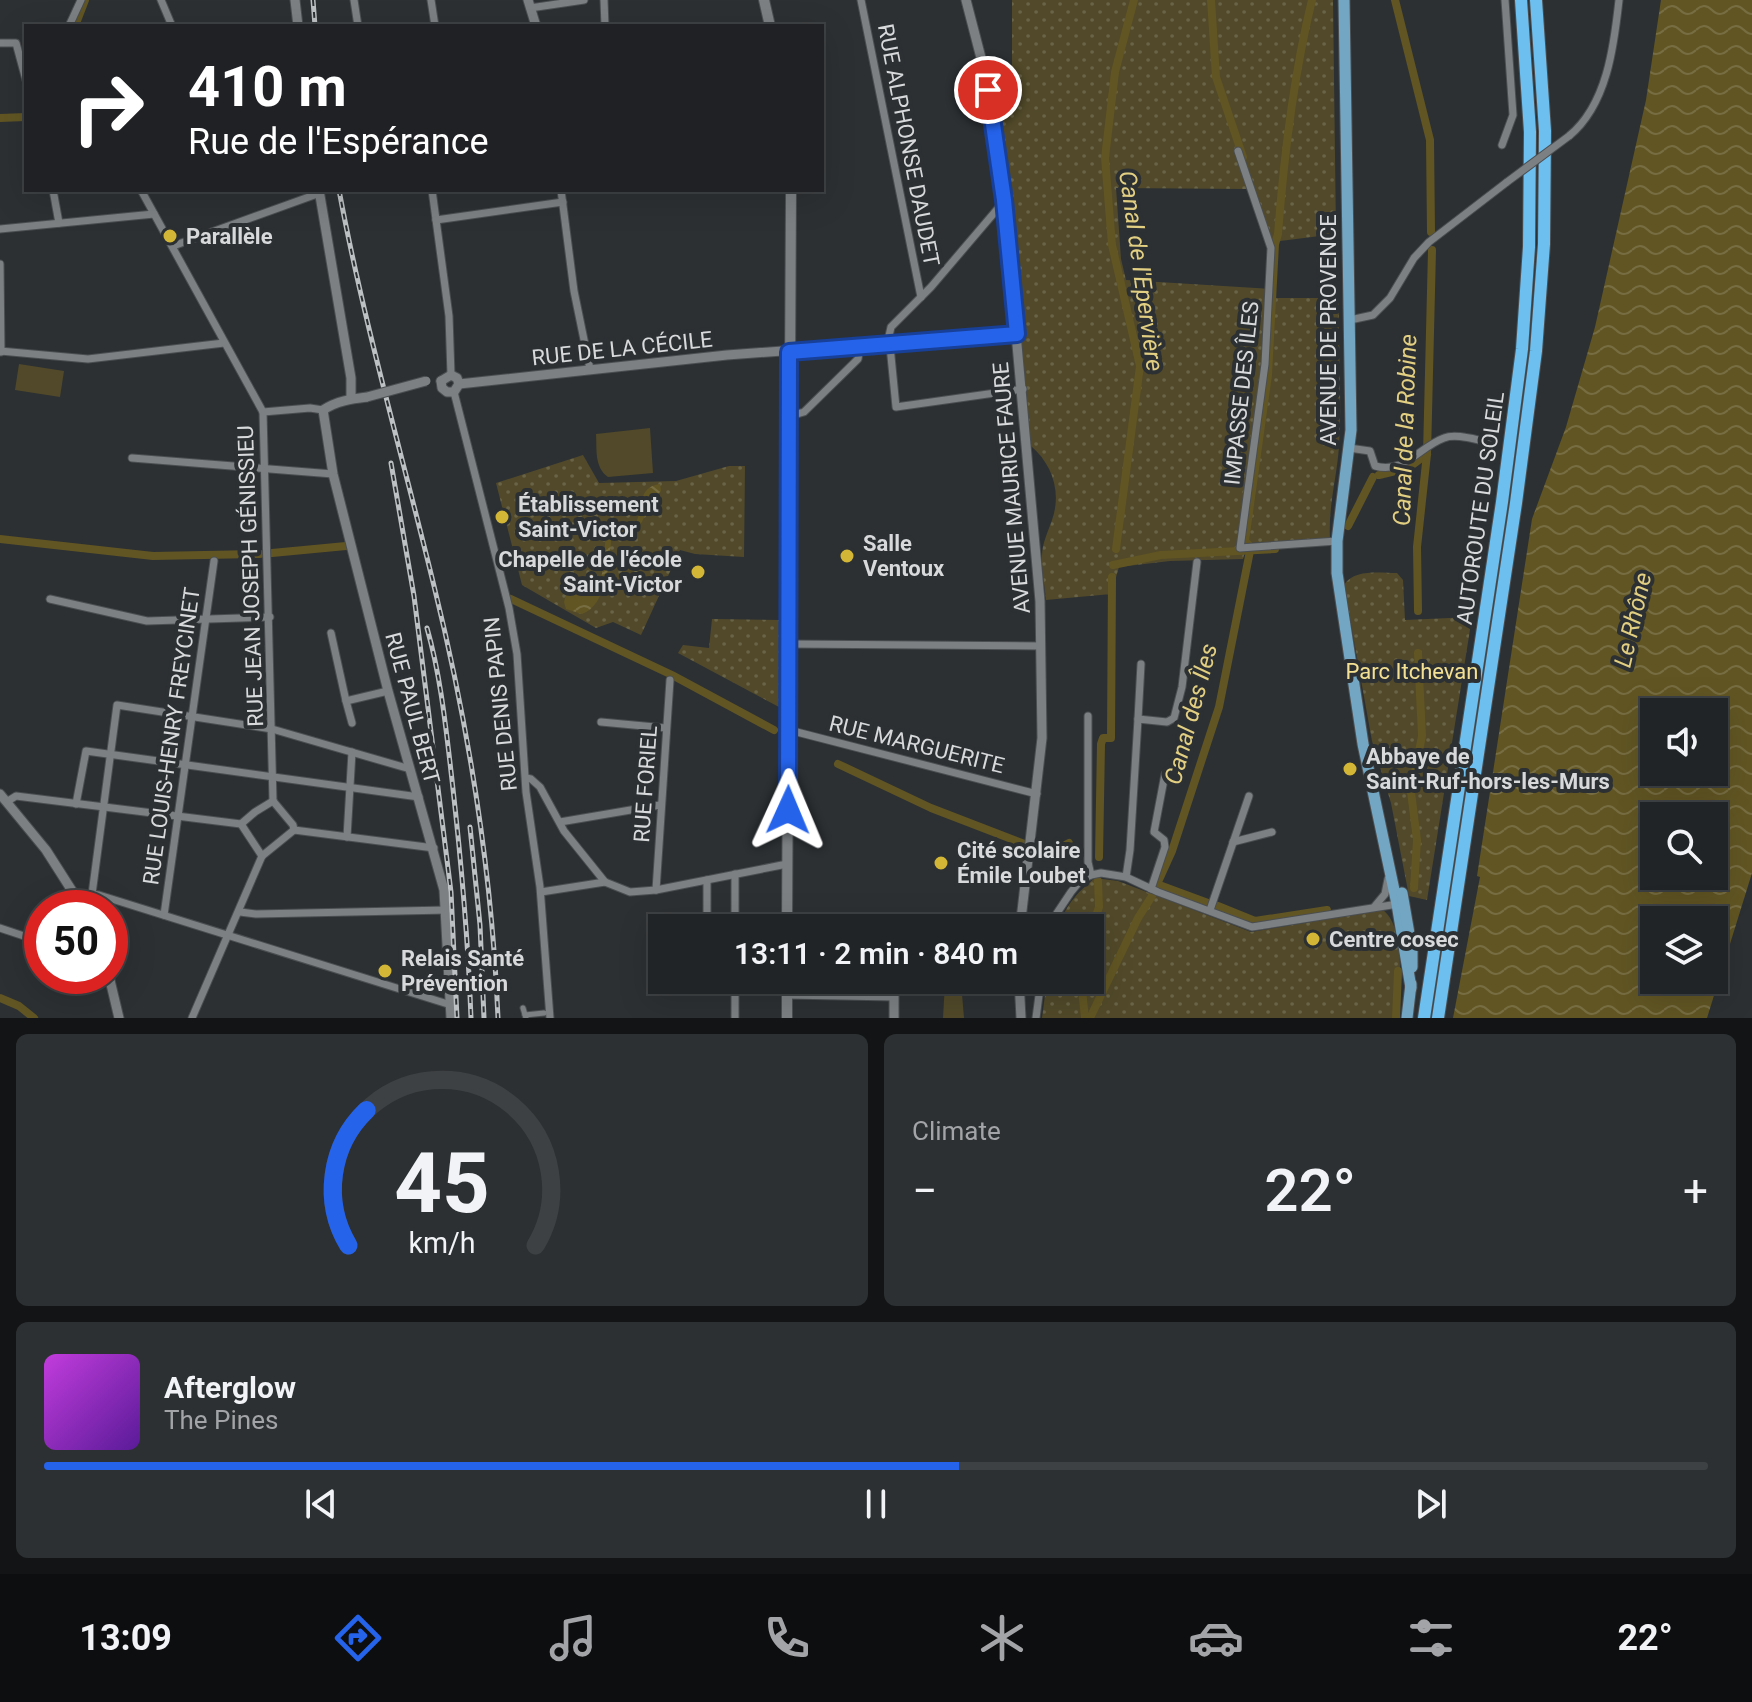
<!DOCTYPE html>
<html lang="en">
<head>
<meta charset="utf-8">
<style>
  body { margin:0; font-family:Roboto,sans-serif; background:#2d3032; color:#f1f3f6; height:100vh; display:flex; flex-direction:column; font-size:30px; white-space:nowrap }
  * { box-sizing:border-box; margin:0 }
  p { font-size:26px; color:#a2a4a7 }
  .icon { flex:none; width:44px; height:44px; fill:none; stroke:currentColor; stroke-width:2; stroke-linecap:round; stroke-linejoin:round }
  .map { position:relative; height:1018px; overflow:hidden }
  .panel { display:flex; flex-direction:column; gap:16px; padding:16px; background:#121415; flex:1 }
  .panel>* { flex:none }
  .guide { position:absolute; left:24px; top:24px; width:800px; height:168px; border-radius:0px; box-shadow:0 8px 32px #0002,0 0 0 2px #3e4143; background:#202124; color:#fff; overflow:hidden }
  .controls { position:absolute; left:1640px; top:698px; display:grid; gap:16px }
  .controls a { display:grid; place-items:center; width:88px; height:88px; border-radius:0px; background:#212426; box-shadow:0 8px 32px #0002,0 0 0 2px #3e4143; font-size:40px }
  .speed { position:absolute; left:24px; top:890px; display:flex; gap:16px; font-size:40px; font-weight:700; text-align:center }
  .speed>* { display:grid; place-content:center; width:104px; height:104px; border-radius:50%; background:#212426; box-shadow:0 8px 32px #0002,0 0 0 2px #3e4143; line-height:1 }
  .speed .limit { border:12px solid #d22; background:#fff; color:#111 }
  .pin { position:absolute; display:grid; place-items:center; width:68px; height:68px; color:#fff; margin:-34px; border:4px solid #fff; border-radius:50%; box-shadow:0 2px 8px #0007 }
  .me { position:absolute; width:88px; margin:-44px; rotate:1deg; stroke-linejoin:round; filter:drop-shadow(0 0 6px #0008) }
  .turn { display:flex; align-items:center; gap:28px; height:168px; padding:0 32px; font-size:36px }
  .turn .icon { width:104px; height:104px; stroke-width:2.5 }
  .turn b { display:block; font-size:56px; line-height:68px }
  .big { font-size:60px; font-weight:600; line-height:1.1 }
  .panel .card { flex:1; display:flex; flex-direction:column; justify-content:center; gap:12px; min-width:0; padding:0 28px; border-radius:12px; background:#2d3032 }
  .panel .dial { align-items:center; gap:0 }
  .dial svg { height:208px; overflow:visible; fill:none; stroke:#3e4143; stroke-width:7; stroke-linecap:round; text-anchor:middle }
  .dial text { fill:#f1f3f6; stroke:none }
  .song { display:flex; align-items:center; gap:24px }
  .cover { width:96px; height:96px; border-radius:12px; background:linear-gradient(135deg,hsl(290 70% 55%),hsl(270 70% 35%)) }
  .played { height:8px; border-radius:4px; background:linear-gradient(90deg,#2563eb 55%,#3e4143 55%) }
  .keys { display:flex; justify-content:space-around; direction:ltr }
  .heat { display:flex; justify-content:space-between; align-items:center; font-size:44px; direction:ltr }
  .panel .tiles { flex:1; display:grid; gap:16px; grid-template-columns:1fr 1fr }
  .card:last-child { grid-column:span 2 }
  .trip { position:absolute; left:648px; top:914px; width:456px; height:80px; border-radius:0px; background:#212426; box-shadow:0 8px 32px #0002,0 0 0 2px #3e4143; font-weight:600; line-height:80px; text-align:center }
  .dock { display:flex; height:128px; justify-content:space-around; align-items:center; background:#0d0e0f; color:#a2a4a7 }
  .dock .icon { width:56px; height:56px }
  .dock .current { color:#2563eb }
  .dock b { font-size:36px; color:#f1f3f6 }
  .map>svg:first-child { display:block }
  .grass { fill:#514929 }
  .park { fill:url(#park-dots) }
  .water { fill:url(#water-waves); fill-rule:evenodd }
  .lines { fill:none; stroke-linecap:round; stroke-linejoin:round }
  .canal { stroke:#615523; stroke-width:8 }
  .pedestrian-casing { stroke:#4b4e51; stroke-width:7 }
  .minor-casing { stroke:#4b4e51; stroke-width:9 }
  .tertiary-casing { stroke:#4b4e51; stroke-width:11 }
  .secondary-casing { stroke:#4b4e51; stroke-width:12 }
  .primary-casing { stroke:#4b4e51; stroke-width:13 }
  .motorway-casing { stroke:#4b4e51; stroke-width:14 }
  .pedestrian { stroke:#7c8083; stroke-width:5 }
  .minor { stroke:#7c8083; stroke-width:7 }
  .tertiary { stroke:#7c8083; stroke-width:9 }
  .secondary { stroke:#7c8083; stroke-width:10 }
  .primary { stroke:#72a6c3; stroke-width:11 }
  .motorway { stroke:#6cbfee; stroke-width:12 }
  .rail-casing { stroke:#bec1c3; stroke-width:5 }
  .rail { stroke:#2c3033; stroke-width:2; stroke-dasharray:6; stroke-linecap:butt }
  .minor-bridge-casing { stroke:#4b4e51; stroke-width:9; stroke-linecap:butt }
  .tertiary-bridge-casing { stroke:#4b4e51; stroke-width:11; stroke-linecap:butt }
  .minor-bridge { stroke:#7c8083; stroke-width:7 }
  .tertiary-bridge { stroke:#7c8083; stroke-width:9 }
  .route-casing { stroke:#184099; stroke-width:20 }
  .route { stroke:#2563eb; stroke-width:14 }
  .poi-dot { fill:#d3b635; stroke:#2c3033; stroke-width:3 }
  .labels { text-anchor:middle; stroke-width:8; stroke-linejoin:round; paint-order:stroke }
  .street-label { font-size:22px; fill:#d7d9db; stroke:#2c3033 }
  .poi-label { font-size:22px; font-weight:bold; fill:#d7d9db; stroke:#2c3033; text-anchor:start }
  .park-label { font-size:22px; fill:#f4e193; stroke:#2c3033 }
  .water-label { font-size:24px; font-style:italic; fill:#e2cf82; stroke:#2c3033 }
</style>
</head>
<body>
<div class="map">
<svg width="1752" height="1018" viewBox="0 0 1752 1018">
  <defs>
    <pattern id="park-dots" width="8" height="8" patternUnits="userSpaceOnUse" patternTransform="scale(2)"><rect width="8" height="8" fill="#514929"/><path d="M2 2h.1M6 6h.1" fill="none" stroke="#696347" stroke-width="1.8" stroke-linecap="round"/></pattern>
    <pattern id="water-waves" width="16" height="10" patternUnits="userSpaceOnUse" patternTransform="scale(2)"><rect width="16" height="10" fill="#615523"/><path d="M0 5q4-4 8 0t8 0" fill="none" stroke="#776d42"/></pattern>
  </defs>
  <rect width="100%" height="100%" fill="#2c3033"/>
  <!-- grass -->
  <g class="grass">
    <path d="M19 364 64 371 60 397 15 390Z"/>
    <path d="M650 428 653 473 608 477C594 467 597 449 596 434Z"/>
    <path d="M945 982H961L964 1018H943Z"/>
  </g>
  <!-- park -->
  <g class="park">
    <path d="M1012 0H1333L1336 234 1272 242 1247 189 1116 188 1121 259 1126 280 1274 289V298H1339C1338 347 1342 397 1339 446 1337 477 1328 507 1330 539L1247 543 1243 559 1170 561 1119 567 1111 594 1046 600C1045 586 1041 570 1042 556 1042 543 1048 532 1052 520 1062 492 1052 464 1031 446L1008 193 994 97 996 95 994 77 1007 75 1012 66Z"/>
    <path d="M583 455 599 483 676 481 729 466H745L744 557 695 554 680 550 641 635 613 622 596 628 522 585 496 483Z"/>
    <path d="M1397 573 1403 580 1405 620 1472 617 1427 900 1409 896 1391 803 1372 741 1344 585C1354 569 1379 573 1397 573Z"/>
    <path d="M712 619 779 620V707L678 653 683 645 709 648Z"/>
    <path d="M1095 878 1118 881 1251 932 1383 910C1407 929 1399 990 1398 1018H1042L1047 980H1090V928H1059C1065 905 1077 893 1095 878Z"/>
  </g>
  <!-- water -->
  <g class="water">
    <path d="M1661 0H1752V873L1707 1018H1453L1480 877 1477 876 1532 519 1566 427 1595 327 1646 100ZM1654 712H1714V772H1654ZM1654 816H1714V876H1654ZM1654 920H1714V980H1654Z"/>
    <path d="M660 484 661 491C647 504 646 521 633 534H616L611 540C610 562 606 606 582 614L566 609 564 602 566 595 577 593 592 595C609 574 602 547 608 521L613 518 617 528 634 527C644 510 636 487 660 484Z"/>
  </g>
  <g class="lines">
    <!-- canal -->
    <g class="canal">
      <path d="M1211 0 1216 77 1243 157"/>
      <path d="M1395 0 1430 140 1431 232"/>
      <path d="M75 26 85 0"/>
      <path d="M0 118 26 117"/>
      <path d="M1379 475 1408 468 1427 454"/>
      <path d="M1348 526 1373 477"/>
      <path d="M0 539 153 556 260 554"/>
      <path d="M1250 546 1245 541 1268 375 1275 244 1278 234C1284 155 1293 77 1312 0"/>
      <path d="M1116 549 1140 366 1112 245 1105 158 1115 72 1134 0"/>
      <path d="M272 553 346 546"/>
      <path d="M1113 565 1161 555 1275 549"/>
      <path d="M511 599 672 675 774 730"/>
      <path d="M1418 611 1417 547 1427 454 1432 250"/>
      <path d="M838 764 931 808 1027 845"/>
      <path d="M1034 848 1048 854 1069 843"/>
      <path d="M1099 857 1101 744 1103 738H1111L1112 577"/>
      <path d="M1157 884 1172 851 1219 707 1250 551"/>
      <path d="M1162 886 1208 903"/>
      <path d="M1414 888 1417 840 1411 792 1422 736 1418 653"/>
      <path d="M1218 906 1255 921 1327 910"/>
      <path d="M1090 934 1099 907 1098 881"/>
      <path d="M1081 980 1085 1018"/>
      <path d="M0 998 19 1006 34 1018"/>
      <path d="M1090 1018 1138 918 1152 896"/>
      <path d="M1396 1018 1398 971"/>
    </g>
    <defs>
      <g id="pedestrian">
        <path d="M523 1008 526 1018"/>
        <path d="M525 1015 544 1013"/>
      </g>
      <g id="minor">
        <path d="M161 0 172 26"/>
        <path d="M354 0 358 26"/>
        <path d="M431 0 435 26"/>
        <path d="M604 0 605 26"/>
        <path d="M861 0 921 297"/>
        <path d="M530 8 584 0"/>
        <path d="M69 26 81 0"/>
        <path d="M0 43H16L26 80"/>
        <path d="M1569 136C1607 105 1614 46 1619 0"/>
        <path d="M1502 145 1513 115 1505 0"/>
        <path d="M1238 151 1271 248 1265 364 1240 548 1337 541"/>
        <path d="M53 190 59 223"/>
        <path d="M141 190 263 412 273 801"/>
        <path d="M432 190 449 316 451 375"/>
        <path d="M561 190 574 291 590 369"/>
        <path d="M1004 205 1000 206 931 287 891 327 889 336 896 407 1023 389"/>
        <path d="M436 220 563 202"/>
        <path d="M0 229 154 214"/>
        <path d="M173 246 320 193"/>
        <path d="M0 264 1 352"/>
        <path d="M1350 320 1373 315 1390 298 1414 258 1429 242 1507 182"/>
        <path d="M0 351 88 359 224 343"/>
        <path d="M454 392 509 608 517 654 526 792 540 887 550 1018"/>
        <path d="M263 412 310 408 323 410"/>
        <path d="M790 416 804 412 858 359 860 347"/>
        <path d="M1349 448 1370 451 1375 466C1405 474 1419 447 1444 438 1456 433 1476 440 1489 442"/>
        <path d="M132 458 333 474"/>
        <path d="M50 599 147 621 270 617"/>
        <path d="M331 633 346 701"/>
        <path d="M789 644 1041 646"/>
        <path d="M1088 716V862L1091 875"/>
        <path d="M1138 719 1141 664"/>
        <path d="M601 722 666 728"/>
        <path d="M352 723 346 701 388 691"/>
        <path d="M789 730 1037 794"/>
        <path d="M526 778 531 779 540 787 564 831 605 882 630 892 656 890 787 864"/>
        <path d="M8 801 16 796 241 824"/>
        <path d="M273 801 293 825 294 830"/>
        <path d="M76 804 86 751 419 797"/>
        <path d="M560 822 660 805"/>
        <path d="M241 824 255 812 273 801"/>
        <path d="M241 824 262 856"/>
        <path d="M294 830 434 848"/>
        <path d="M347 837 352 752"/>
        <path d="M1233 842 1272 832"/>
        <path d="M262 856 294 830"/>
        <path d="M1126 877 1130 850 1138 719 1167 722 1174 718 1182 687 1197 562"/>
        <path d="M1151 889 1165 847 1164 840 1154 832 1165 774"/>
        <path d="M656 890 670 680"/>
        <path d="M541 892 605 882"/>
        <path d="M92 894 117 705 272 729 410 769"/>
        <path d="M1375 906 1385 894 1388 879"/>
        <path d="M88 908 92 894 99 895 451 1005"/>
        <path d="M1210 910 1249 796"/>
        <path d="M240 912 256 914 447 910"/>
        <path d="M164 915 214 561"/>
        <path d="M0 928 42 942"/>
        <path d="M707 928V880"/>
        <path d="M735 928V874"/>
        <path d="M1054 928 1057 913 1071 892 1080 881 1091 875 1101 873 1126 877 1158 892 1252 927 1398 904"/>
        <path d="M735 980V1018"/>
        <path d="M787 995 894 997"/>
        <path d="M192 1018 262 856"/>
        <path d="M1036 1018 1041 980"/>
      </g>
      <g id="tertiary">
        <path d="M295 0 298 26"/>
        <path d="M528 0 536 26"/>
        <path d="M966 0 986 77 1004 200 1040 601 1042 738 1020 928"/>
        <path d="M319 190 351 378V397"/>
        <path d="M441 381 442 388 447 392H454L459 384"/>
        <path d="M441 381 451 375 457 378 459 384"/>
        <path d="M459 384 727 355 1017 334"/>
        <path d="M367 397C351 399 337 401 323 410L333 474 388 691 444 890 451 1018"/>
        <path d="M0 794 46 850 83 908"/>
        <path d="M787 919 894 928"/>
        <path d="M109 976 119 1018"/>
        <path d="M1019 980 1021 1018"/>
        <path d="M894 1018V980"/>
      </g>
      <g id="secondary">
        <path d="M764 0 770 26"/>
        <path d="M787 928 791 190"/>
        <path d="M787 1018V980"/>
      </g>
      <g id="primary">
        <path d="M1344 0 1351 430 1337 541V573L1363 744 1397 904 1411 988"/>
        <path d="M1402 893 1412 951V967"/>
        <path d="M1407 1018 1411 984"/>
      </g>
      <g id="motorway">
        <path d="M1424 1018 1502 502 1522 349 1529 247 1530 132 1521 0"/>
        <path d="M1438 1018 1516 503 1536 351 1544 244 1545 131 1536 0"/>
      </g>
    </defs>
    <!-- pedestrian casing -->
    <use href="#pedestrian" class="pedestrian-casing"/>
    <!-- minor casing -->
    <use href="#minor" class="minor-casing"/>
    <!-- tertiary casing -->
    <use href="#tertiary" class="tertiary-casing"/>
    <!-- secondary casing -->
    <use href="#secondary" class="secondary-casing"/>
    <!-- primary casing -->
    <use href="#primary" class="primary-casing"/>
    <!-- motorway casing -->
    <use href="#motorway" class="motorway-casing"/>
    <!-- pedestrian -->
    <use href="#pedestrian" class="pedestrian"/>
    <!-- minor -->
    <use href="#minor" class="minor"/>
    <!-- tertiary -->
    <use href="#tertiary" class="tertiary"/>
    <!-- secondary -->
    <use href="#secondary" class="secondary"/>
    <!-- primary -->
    <use href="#primary" class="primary"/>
    <!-- motorway -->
    <use href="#motorway" class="motorway"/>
    <defs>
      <g id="rail">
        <path d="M313 0 315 26"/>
        <path d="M339 190C364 324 402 454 434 586 469 728 492 872 498 1018"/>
        <path d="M391 463 414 596 451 892 457 1018"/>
        <path d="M427 628C441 677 446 729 452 780 461 859 468 938 471 1018"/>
        <path d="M470 827 480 925 484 1018"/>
      </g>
    </defs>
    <!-- rail casing -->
    <use href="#rail" class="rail-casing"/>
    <!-- rail -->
    <use href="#rail" class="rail"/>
    <defs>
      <path id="minor-bridge" d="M1507 182 1569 136"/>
      <path id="tertiary-bridge" d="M367 397 426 381"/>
    </defs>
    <!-- minor-bridge casing -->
    <use href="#minor-bridge" class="minor-bridge-casing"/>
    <!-- tertiary-bridge casing -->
    <use href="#tertiary-bridge" class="tertiary-bridge-casing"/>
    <!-- minor-bridge -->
    <use href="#minor-bridge" class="minor-bridge"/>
    <!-- tertiary-bridge -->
    <use href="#tertiary-bridge" class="tertiary-bridge"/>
  </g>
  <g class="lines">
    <defs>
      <path id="route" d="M788 810 789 352 1017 334 1004 200 988 90"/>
    </defs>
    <!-- route casing -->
    <use href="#route" class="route-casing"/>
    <!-- route -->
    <use href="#route" class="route"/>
  </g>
  <!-- markers -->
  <g class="poi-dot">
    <circle cx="170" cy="236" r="8"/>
    <circle cx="502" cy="517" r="8"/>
    <circle cx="847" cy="556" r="8"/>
    <circle cx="698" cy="572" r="8"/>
    <circle cx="1350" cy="769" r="8"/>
    <circle cx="941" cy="863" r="8"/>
    <circle cx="1313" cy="939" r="8"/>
    <circle cx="385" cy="971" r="8"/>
  </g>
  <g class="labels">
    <!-- street labels -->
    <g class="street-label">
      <text transform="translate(909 145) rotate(79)" y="8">RUE ALPHONSE DAUDET</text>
      <text transform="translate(1328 330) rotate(-90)" y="8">AVENUE DE PROVENCE</text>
      <text transform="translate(622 348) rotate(-6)" y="8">RUE DE LA CÉCILE</text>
      <text transform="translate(1241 393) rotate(-84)" y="8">IMPASSE DES ÎLES</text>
      <text transform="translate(1011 488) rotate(-95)" y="8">AVENUE MAURICE FAURE</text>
      <text transform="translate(1480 508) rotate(-82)" y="8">AUTOROUTE DU SOLEIL</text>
      <text transform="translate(250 576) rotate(-92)" y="8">RUE JEAN JOSEPH GÉNISSIEU</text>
      <text transform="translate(500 704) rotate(-96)" y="8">RUE DENIS PAPIN</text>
      <text transform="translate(413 708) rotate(75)" y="8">RUE PAUL BERT</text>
      <text transform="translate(171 736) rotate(-82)" y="8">RUE LOUIS-HENRY FREYCINET</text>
      <text transform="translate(917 744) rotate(14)" y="8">RUE MARGUERITE</text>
      <text transform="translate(645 784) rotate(-86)" y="8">RUE FORIEL</text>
    </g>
    <!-- poi labels -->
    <g class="poi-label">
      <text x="186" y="244">Parallèle</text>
      <text x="518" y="512">Établissement<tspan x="518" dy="25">Saint-Victor</tspan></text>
      <text x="863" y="551">Salle<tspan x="863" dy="25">Ventoux</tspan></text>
      <text x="682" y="567" text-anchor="end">Chapelle de l'école<tspan x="682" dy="25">Saint-Victor</tspan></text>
      <text x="1366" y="764">Abbaye de<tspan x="1366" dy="25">Saint-Ruf-hors-les-Murs</tspan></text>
      <text x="957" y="858">Cité scolaire<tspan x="957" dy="25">Émile Loubet</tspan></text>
      <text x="1329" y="947">Centre cosec</text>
      <text x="401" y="966">Relais Santé<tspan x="401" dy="25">Prévention</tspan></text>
    </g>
    <!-- park labels -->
    <g class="park-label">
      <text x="1412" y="679">Parc Itchevan</text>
    </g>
    <!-- water labels -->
    <g class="water-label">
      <text transform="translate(1141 271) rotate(82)" y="8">Canal de l'Epervière</text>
      <text transform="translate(1405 430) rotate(-88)" y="8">Canal de la Robine</text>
      <text transform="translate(1633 620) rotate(-77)" y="8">Le Rhône</text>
      <text transform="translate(1191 714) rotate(-75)" y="8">Canal des Îles</text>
    </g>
  </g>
</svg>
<div class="controls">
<a><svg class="icon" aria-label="sound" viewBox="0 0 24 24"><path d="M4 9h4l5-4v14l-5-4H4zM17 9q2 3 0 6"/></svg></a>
<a><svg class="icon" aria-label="search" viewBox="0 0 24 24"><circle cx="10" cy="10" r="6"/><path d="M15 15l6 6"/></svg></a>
<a><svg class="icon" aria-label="layers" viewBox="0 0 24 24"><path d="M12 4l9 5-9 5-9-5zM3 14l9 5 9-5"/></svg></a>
</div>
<div class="speed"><div class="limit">50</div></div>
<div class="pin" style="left:988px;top:90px;background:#d93025"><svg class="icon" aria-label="arrive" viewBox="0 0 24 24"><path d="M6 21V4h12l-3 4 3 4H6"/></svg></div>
<svg class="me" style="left:788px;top:810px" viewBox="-20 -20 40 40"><path d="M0-17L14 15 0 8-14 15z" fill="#2563eb" stroke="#fff" stroke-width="4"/></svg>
<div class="trip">13:11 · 2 min · 840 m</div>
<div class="guide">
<div class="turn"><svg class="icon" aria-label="right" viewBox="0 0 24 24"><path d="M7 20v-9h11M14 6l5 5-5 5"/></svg><div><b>410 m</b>Rue de l'Espérance</div></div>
</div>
</div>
<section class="panel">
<div class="tiles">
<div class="card dial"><svg viewBox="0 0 100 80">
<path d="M14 69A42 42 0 1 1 86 69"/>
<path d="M14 69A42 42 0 0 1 21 17" stroke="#2563eb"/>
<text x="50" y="56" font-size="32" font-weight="700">45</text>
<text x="50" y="72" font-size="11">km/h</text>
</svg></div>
<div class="card"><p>Climate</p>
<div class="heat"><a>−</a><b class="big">22°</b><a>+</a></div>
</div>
<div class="card">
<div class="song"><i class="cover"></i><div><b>Afterglow</b><p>The Pines</p></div></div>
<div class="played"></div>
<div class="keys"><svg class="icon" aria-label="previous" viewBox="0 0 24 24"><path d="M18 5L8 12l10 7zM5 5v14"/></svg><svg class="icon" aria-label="pause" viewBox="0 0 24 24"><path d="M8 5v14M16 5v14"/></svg><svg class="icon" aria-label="next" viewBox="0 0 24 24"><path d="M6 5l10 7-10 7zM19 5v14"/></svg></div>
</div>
</div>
</section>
<nav class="dock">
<b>13:09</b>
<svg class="icon current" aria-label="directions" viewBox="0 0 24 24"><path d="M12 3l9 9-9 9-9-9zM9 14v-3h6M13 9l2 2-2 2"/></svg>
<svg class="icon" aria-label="music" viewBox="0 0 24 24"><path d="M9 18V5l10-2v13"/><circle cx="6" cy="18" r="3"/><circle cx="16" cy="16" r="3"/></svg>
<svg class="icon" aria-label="phone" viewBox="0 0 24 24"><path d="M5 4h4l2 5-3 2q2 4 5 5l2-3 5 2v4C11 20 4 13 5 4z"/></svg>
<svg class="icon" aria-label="climate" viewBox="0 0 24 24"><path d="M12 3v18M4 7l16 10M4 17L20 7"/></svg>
<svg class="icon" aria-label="car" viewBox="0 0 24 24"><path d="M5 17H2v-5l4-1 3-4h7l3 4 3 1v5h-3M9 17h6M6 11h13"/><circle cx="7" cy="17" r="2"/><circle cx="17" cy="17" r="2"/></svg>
<svg class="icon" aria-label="filters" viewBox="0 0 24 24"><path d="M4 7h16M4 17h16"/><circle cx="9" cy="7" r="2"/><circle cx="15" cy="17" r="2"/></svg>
<b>22°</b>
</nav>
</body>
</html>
